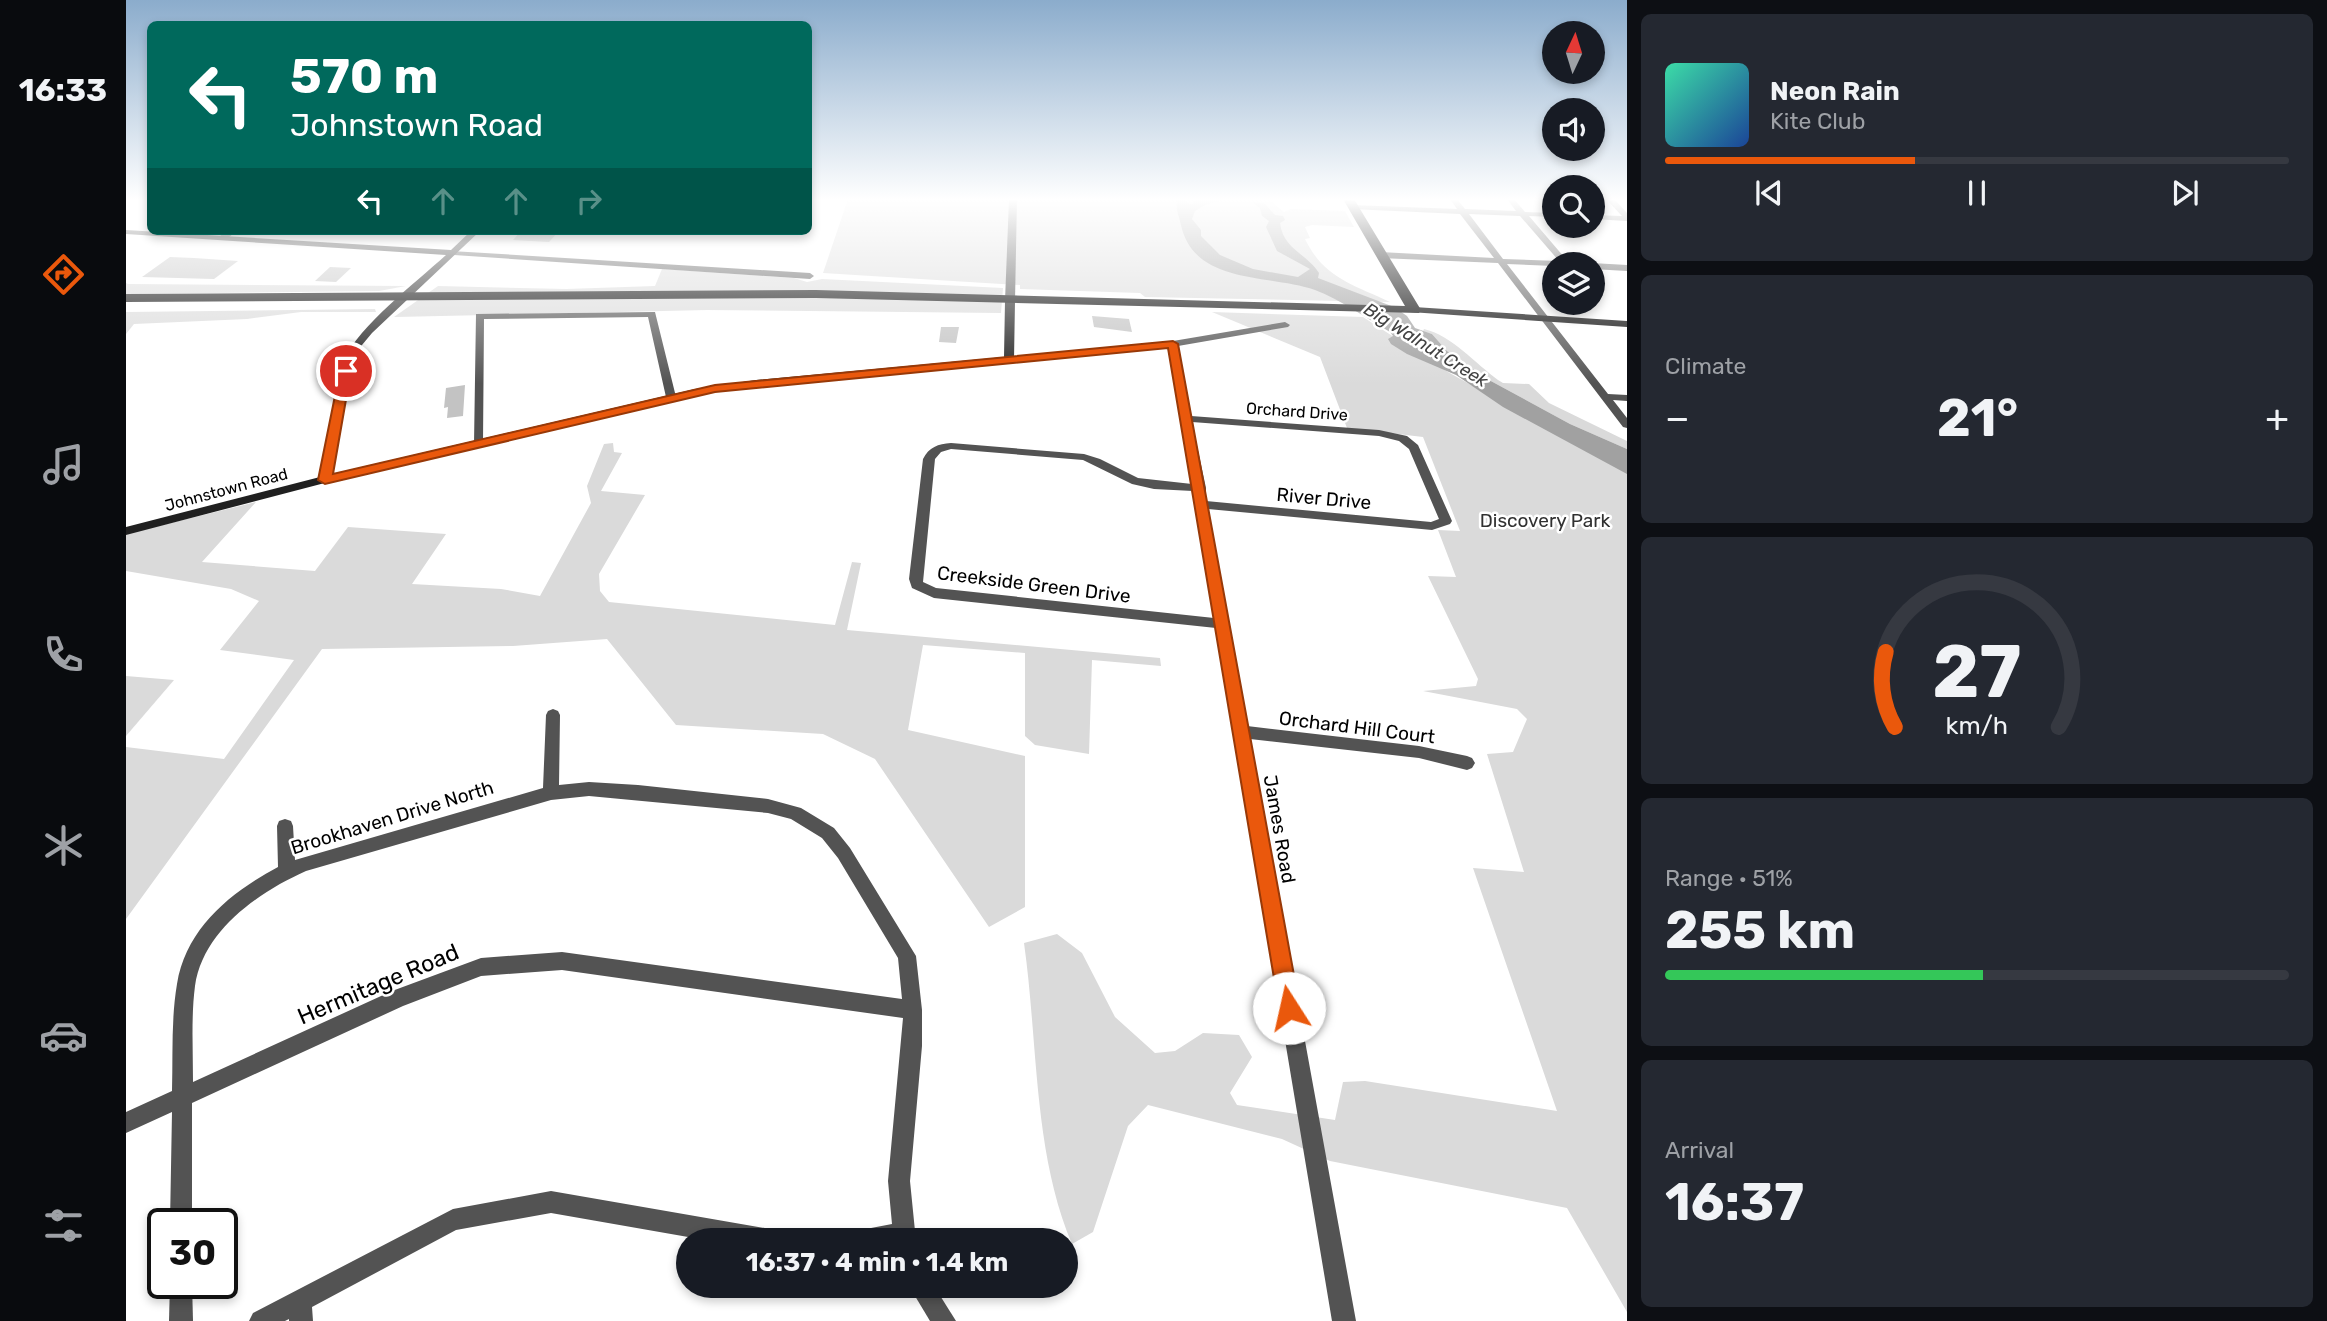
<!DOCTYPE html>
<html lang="en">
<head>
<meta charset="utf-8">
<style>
  body { margin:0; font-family:Rubik,sans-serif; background:#242831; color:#f1f3f6; height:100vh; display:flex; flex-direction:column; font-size:26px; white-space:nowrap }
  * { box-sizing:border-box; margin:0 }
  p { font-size:23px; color:#9ea1a6 }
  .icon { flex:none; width:38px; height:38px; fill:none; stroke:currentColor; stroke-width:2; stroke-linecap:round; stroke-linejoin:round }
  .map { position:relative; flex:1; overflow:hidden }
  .sheet { display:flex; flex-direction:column; gap:14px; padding:14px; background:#0d0f14; width:700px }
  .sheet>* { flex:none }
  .guide { position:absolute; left:21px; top:21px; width:665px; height:214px; border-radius:10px; box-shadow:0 4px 10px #0003; background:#00695c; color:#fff; overflow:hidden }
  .needle { width:46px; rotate:4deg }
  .fabs { position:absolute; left:1416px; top:21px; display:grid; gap:14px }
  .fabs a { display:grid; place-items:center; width:63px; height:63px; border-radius:50%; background:#171b24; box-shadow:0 4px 10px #0003; font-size:35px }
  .speed { position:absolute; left:21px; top:1208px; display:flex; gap:14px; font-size:35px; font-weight:700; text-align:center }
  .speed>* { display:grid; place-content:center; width:91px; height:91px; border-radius:50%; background:#171b24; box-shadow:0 4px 10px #0003; line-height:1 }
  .speed .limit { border:4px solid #111; border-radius:10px; background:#fff; color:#111 }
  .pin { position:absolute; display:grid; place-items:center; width:60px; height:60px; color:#fff; margin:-30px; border:4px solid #fff; border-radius:50%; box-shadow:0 2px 7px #0007 }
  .me { position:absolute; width:77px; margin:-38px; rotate:350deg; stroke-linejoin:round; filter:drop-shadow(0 0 5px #0008) }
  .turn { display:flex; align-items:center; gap:24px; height:147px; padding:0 28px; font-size:32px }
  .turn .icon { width:91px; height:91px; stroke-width:2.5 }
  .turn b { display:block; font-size:49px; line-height:60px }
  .lanes { display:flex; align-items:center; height:66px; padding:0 28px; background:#0003; justify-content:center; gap:35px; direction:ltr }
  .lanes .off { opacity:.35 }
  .big { font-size:52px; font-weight:700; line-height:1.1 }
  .sheet .card { flex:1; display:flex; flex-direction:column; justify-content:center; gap:10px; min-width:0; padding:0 24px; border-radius:10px; background:#242831 }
  .sheet .dial { align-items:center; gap:0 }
  .dial svg { height:182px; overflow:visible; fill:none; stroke:#363941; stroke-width:7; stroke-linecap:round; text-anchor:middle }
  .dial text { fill:#f1f3f6; stroke:none }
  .song { display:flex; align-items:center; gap:21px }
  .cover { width:84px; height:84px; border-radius:10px; background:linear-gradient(135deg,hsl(160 70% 55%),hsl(220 70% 35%)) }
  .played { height:7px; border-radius:4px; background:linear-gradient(90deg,#ea580c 40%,#363941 40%) }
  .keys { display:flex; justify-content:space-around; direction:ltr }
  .heat { display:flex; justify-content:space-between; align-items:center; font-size:38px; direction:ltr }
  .charge { height:10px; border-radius:5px; background:linear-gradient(90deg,#34c759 51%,#363941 0) }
  .trip { position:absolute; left:550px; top:1228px; width:402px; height:70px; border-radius:35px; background:#171b24; box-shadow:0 4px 10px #0003; font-weight:700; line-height:70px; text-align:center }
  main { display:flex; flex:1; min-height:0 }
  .tab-bar { display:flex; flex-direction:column; width:126px; justify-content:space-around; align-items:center; background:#090b0e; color:#9ea1a6 }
  .tab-bar .icon { width:49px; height:49px }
  .tab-bar .current { color:#ea580c }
  .tab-bar b { font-size:32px; color:#f1f3f6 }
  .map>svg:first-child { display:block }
  .green { fill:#dadada }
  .water { fill:#a1a1a1 }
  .building { fill:#c3c3c3 }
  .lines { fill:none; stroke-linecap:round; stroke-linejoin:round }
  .street { fill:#535353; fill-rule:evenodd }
  .secondary { fill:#202020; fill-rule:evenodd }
  .primary { fill:#000; fill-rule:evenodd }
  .highway { fill:#000; fill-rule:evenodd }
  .route { fill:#ea580c; stroke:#983908; stroke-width:2 }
  .labels { text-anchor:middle; stroke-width:5; stroke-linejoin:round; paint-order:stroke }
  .far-street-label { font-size:16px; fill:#000; stroke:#fff }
  .far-water-label { font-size:18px; font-style:italic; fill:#424242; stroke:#fff }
  .street-label { font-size:19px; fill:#000; stroke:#fff }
  .park-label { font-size:19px; fill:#313131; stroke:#fff }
  .near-street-label { font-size:23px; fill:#000; stroke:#fff }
</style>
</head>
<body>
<main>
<nav class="tab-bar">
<b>16:33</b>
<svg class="icon current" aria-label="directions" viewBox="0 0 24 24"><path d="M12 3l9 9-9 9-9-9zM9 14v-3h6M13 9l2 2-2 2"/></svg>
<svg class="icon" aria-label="music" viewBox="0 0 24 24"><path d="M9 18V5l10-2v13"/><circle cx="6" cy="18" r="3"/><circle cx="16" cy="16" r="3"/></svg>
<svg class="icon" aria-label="phone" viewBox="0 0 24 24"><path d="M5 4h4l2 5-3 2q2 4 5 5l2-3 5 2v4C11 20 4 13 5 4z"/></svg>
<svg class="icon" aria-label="climate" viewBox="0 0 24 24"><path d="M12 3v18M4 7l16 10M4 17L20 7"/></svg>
<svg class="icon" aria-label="car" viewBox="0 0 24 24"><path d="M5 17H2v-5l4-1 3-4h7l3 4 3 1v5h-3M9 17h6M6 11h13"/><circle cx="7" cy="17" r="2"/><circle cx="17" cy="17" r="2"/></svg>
<svg class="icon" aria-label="filters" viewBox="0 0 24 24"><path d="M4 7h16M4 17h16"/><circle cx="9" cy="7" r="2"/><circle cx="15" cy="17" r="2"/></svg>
</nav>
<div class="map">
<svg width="1501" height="1321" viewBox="0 0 1501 1321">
  <rect width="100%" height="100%" fill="#fff"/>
  <!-- green -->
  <g class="green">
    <path d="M722 199H1142L1158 212 1165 209 1219 211 1228 227 1186 225 1179 227 1184 238 1179 239C1198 278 1226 284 1264 302L1019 297 1014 293 894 289V285L697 273Z"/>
    <path d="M536 269 668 278 681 282 696 279 877 288 875 313 581 310 268 317 312 286 440 289 529 286Z"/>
    <path d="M0 283 2 284 280 286 253 291 0 294Z"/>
    <path d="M249 309 250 312H175L121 319 8 324 0 334V312Z"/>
    <path d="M1086 312 1237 317 1322 372 1501 473V1312L1441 1208 1204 1161 1156 1139 1022 1105 1002 1126 967 1232 946 1244C907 1152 912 1041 898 943L931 934 956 953 989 1017 1029 1053 1049 1051 1077 1033 1113 1035 1126 1057 1104 1093 1111 1105 1209 1120 1217 1082 1239 1081 1431 1111 1347 868 1398 872 1361 754 1387 752 1401 719 1391 709 1297 691 1350 686 1352 679 1302 576 1330 577 1312 530 1334 531 1297 437 1221 428 1194 357Z"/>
    <path d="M1298 329C1325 335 1350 364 1372 380L1377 383 1403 384 1423 403 1501 441V449L1444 424 1363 380 1321 351 1306 334 1297 331Z"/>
    <path d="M487 443 488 452 496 453 475 491 519 495 473 574 474 591 483 602 709 625 726 562 735 563 721 630 1034 658 1035 666 966 660 963 754 909 745 899 736V653L797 645 782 730 899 756V907L863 927 749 759 697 734 550 725 481 639 387 646 196 649 0 919V747L98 759 168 660 94 650 133 601 105 589 0 571V534L130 502 76 562 189 571 222 527 320 534 286 584 375 589 414 596 465 503 461 486 478 444Z"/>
    <path d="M0 676 48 680 0 736Z"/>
  </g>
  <!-- water -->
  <path class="water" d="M1051 199H1059L1061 203 1066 204 1071 199H1101L1079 205 1069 211 1066 219 1075 230V236L1094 255 1127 269 1172 277 1184 269 1151 251 1140 227 1143 221 1136 216 1134 208 1126 202 1138 203 1149 215 1157 216 1159 220 1154 223C1157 249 1180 253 1193 273L1192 278 1268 307 1281 316 1289 328 1306 334 1321 351 1363 380 1444 424 1501 449V474L1377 407 1330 375 1281 354 1265 344 1262 339 1267 336 1264 332C1240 318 1215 300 1189 290 1143 274 1068 285 1055 225 1053 216 1049 208 1051 199Z"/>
  <!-- building -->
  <g class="building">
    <path d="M395 231H433L423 242 387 240Z"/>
    <path d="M44 257 68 258 112 261 88 279 16 277Z"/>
    <path d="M204 267 225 268 210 282 189 281Z"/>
    <path d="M966 316 1003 319 1006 332 968 327Z"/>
    <path d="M815 327H833L830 343 813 342Z"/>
    <path d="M339 385 337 416 321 418 322 407 318 408 320 388Z"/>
  </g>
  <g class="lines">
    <!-- street -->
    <g class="street">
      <path d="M883 199H891L889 301 884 304 879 301Z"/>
      <path d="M1324 199H1331L1339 209 1390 211 1381 199H1388L1399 212 1428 213V217L1403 216 1444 264H1428V266L1381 264 1482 394 1501 395V401L1487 400 1501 418V428L1497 427 1372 263 1254 258 1250 255 1254 252 1368 258 1334 214 1226 209 1222 207 1226 205 1331 209ZM1343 214 1394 216 1433 261 1377 259Z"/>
      <path d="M1480 199H1488L1501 213V221L1466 219V215L1496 216Z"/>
      <path d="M101 231H110L100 240H94V236Z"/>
      <path d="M325 251 684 273 688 276 684 279 328 255H325Z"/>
      <path d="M1466 263 1501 265V271L1466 269V264H1463Z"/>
      <path d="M529 312 550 397 545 400 540 397 522 317 358 319 357 442 356 444H348L350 314Z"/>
      <path d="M1159 322 1164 325 1162 327 1052 346 1065 416 1253 430 1281 436 1292 445 1326 521 1324 524 1306 530 1082 509 1121 726 1293 746 1341 756 1346 758 1349 763 1346 768 1341 770 1293 758 1124 739 1230 1321H1206L1090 628 808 598 786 588 783 579 797 459C803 447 812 444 825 443L958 454 974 459 1012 478 1066 484 1043 347 883 362 878 359 880 357 1047 341ZM1066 422 1253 436 1273 441 1283 449 1313 519 1305 522 1080 501V488ZM825 449 957 460 1006 484 1028 489 1067 491 1088 618 810 588 797 582 809 459 815 452Z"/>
      <path d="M427 709 432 711 434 715 433 785 463 782 512 785 642 799 675 808 708 828 724 848 790 956 796 1010V1046L784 1181 790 1241H716L719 1233 766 1224 762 1181 777 1018 436 970 355 976 277 1006 66 1103V1223H44L46 1112 0 1133V1112L46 1091C47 1056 45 1019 51 984 60 928 105 892 152 867L151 826 153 821 159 819 165 821 167 826 169 860 417 788 420 715 422 711ZM463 796 642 813 665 819 696 838 712 858 772 958 776 999 436 952 355 958 266 991 67 1082C67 1050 65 1017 69 986 77 930 133 892 180 871L425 800Z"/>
      <path d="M425 1191 650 1230 658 1233 661 1241H585L425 1213 330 1230 186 1307 187 1321H163V1319L159 1321H123L127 1313 327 1209Z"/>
      <path d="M44 1283H66L67 1321H43Z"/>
      <path d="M783 1286H808L830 1321H804Z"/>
    </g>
    <!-- secondary -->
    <path class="secondary" d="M0 230 325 250 345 231H354L246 333 231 351 226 362 206 474 569 389 630 380 878 357 879 301 884 298 889 301 888 359 883 362 630 386 569 395 279 462 0 535V527L194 477 216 362C236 323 287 285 320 255L0 234Z"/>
    <!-- primary -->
    <path class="primary" d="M1288 307 1501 321V327L1284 312V308Z"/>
    <!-- highway -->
    <path class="highway" d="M1217 199H1228L1295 310 1293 313 690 298 0 302V294L690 290 1279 306Z"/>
  </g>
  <!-- sky -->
  <linearGradient id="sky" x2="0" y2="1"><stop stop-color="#8baccc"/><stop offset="0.52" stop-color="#fff"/><stop offset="1" stop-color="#fff" stop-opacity="0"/></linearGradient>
  <rect width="1501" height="384" fill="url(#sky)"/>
  <!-- route -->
  <path class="route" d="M1047 341 1052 344 1174 1008 1171 1015 1163 1019 1156 1015 1153 1008 1042 348 589 392 199 484 192 480 214 371 220 368 225 371 207 474 589 385Z"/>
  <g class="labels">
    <!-- far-street labels -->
    <g class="far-street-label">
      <text transform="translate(1171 411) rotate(4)" y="6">Orchard Drive</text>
      <text transform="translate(100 489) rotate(-15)" y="6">Johnstown Road</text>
    </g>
    <!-- far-water labels -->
    <g class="far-water-label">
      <text transform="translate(1300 345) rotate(32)" y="6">Big Walnut Creek</text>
    </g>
    <!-- street labels -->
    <g class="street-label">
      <text transform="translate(1198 498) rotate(5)" y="7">River Drive</text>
      <text transform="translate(908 584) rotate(7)" y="7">Creekside Green Drive</text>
      <text transform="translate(1231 727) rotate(7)" y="7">Orchard Hill Court</text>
      <text transform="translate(266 817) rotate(-17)" y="7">Brookhaven Drive North</text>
      <text transform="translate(1154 829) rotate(80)" y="7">James Road</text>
    </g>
    <!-- park labels -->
    <g class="park-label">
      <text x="1419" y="527">Discovery Park</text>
    </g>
    <!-- near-street labels -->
    <g class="near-street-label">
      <text transform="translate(252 984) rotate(-23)" y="8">Hermitage Road</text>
    </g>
  </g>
</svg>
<div class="fabs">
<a><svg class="needle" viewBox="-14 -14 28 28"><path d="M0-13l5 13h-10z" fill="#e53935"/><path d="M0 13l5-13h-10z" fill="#9ea1a6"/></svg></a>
<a><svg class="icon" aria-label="sound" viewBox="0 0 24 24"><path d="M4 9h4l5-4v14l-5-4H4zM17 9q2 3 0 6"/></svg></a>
<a><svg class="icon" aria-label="search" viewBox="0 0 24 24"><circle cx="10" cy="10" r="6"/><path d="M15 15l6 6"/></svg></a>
<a><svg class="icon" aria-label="layers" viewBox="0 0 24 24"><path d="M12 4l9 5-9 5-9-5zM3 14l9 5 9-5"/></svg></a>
</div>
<div class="speed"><div class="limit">30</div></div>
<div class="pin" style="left:220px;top:371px;background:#d93025"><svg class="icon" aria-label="arrive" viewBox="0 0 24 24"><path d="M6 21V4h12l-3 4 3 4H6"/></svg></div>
<svg class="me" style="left:1163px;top:1008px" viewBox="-20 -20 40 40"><circle r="19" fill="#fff"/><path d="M0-13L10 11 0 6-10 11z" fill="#ea580c"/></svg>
<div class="trip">16:37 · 4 min · 1.4 km</div>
<div class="guide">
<div class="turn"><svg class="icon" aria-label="left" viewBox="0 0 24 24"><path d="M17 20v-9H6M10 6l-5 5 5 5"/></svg><div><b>570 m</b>Johnstown Road</div></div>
<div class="lanes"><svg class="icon" aria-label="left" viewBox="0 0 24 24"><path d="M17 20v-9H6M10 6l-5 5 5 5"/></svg><svg class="icon off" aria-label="ahead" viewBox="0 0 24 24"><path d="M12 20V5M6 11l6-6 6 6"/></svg><svg class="icon off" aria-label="ahead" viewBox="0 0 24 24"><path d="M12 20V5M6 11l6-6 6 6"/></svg><svg class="icon off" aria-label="right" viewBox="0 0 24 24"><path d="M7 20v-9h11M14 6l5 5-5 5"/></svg></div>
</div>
</div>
<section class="sheet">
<div class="card">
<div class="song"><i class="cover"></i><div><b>Neon Rain</b><p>Kite Club</p></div></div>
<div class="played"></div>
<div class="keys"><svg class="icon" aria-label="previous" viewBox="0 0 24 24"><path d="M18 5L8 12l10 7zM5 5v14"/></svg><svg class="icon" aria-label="pause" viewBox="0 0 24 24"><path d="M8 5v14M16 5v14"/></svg><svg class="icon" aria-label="next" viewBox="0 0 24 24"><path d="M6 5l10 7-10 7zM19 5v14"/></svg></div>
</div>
<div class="card"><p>Climate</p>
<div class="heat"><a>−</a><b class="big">21°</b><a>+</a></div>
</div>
<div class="card dial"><svg viewBox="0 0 100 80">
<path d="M14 69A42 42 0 1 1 86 69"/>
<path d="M14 69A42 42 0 0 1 10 36" stroke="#ea580c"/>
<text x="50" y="56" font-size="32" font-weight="700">27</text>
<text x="50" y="72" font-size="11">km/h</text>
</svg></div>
<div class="card"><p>Range · 51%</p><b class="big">255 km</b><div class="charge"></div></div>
<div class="card"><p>Arrival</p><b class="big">16:37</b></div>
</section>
</main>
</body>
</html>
